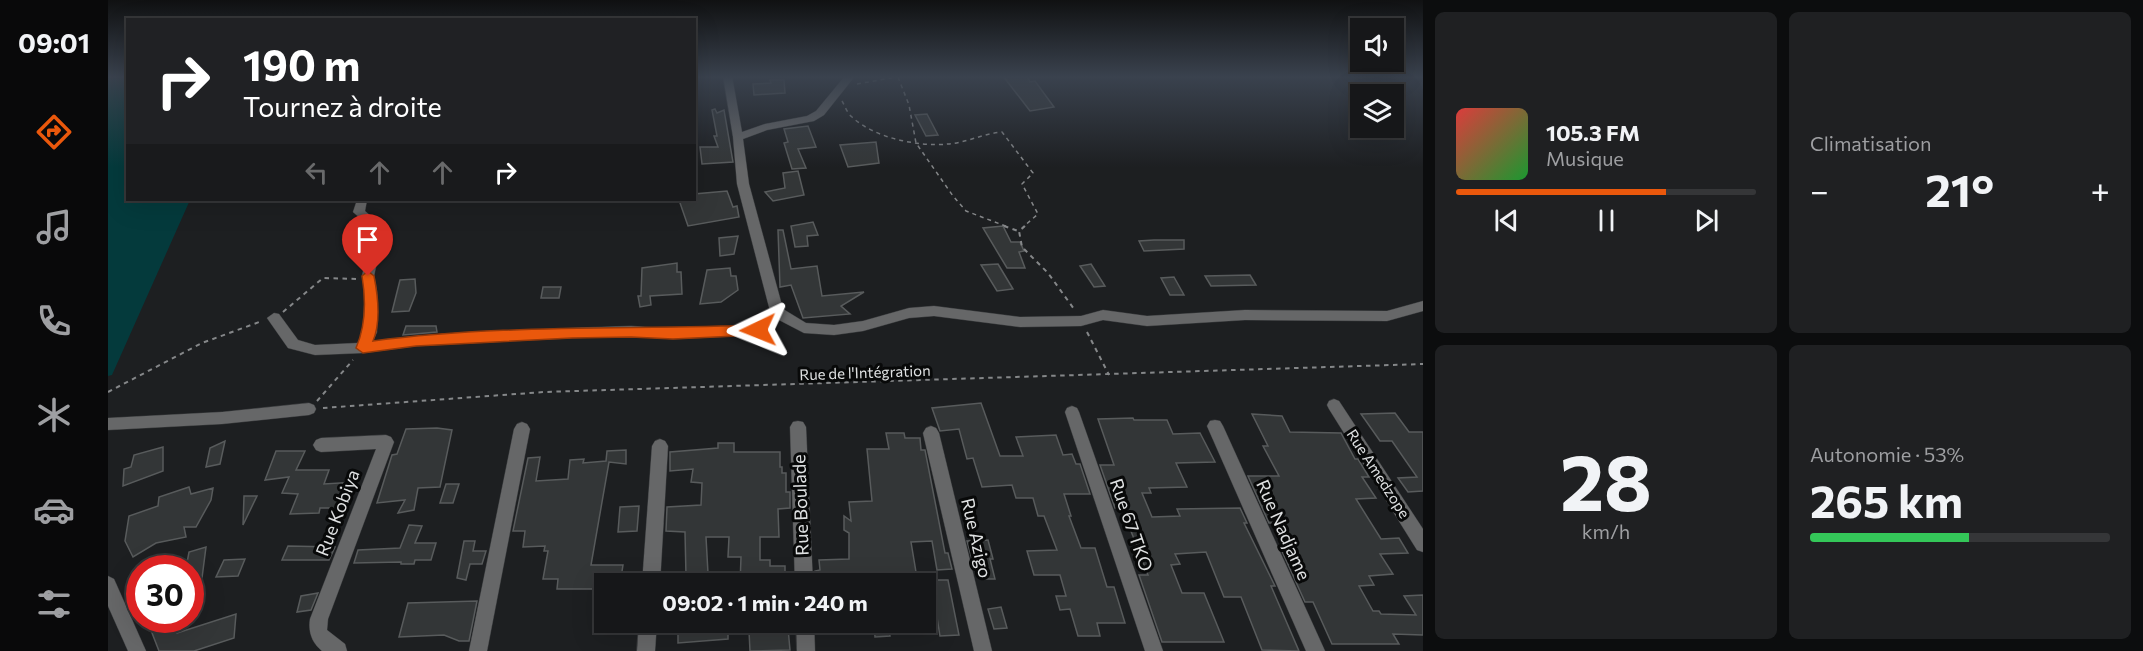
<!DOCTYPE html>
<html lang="fr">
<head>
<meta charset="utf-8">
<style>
  body { margin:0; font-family:Commissioner,sans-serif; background:#1f2022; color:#f1f3f6; height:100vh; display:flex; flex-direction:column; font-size:22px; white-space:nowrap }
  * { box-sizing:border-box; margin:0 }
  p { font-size:20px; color:#9e9fa2 }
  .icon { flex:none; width:33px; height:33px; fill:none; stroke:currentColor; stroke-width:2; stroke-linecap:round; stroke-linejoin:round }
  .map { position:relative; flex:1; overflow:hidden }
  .details { display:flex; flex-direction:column; gap:12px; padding:12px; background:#0c0d0e; width:720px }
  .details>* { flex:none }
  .banner { position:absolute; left:18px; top:18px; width:570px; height:183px; border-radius:0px; box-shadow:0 6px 24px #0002,0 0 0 2px #353638; background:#202124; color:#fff; overflow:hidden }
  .tools { position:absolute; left:1242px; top:18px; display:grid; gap:12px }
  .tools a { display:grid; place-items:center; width:54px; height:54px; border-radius:0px; background:#161719; box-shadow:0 6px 24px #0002,0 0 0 2px #353638; font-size:30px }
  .speed { position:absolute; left:18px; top:555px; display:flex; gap:12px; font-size:30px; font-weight:700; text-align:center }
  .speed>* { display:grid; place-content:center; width:78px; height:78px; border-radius:50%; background:#161719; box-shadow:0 6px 24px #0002,0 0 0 2px #353638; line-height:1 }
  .speed .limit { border:9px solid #d22; background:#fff; color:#111 }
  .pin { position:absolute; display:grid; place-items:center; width:51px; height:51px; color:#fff; margin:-62px -26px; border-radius:50% 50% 50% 0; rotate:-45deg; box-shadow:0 0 6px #0007 }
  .pin .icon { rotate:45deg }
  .me { position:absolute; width:66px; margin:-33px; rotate:268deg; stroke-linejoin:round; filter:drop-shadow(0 0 4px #0008) }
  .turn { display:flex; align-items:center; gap:21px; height:126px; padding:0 18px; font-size:27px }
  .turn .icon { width:78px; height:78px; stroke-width:2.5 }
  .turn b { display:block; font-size:42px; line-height:51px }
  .lanes { display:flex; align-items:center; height:57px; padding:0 18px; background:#0003; justify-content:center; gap:30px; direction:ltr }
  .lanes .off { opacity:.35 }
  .big { font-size:45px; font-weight:700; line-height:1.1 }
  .details .widget { flex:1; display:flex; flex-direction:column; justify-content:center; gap:9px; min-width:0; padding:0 21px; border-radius:9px; background:#1f2022 }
  .details .dial { align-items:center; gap:0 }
  .dial b { font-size:78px; line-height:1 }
  .song { display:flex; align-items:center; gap:18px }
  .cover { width:72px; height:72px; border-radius:9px; background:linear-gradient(135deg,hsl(0 70% 55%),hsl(130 70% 35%)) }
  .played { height:6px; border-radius:3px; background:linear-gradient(90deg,#ea580c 70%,#353638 70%) }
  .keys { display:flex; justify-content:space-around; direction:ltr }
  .heat { display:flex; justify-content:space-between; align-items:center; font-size:33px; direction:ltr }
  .charge { height:9px; border-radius:4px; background:linear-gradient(90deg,#34c759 53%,#353638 0) }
  .details .tiles { flex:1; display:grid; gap:12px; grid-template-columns:repeat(2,1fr) }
  .trip { position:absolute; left:486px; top:573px; width:342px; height:60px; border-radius:0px; background:#161719; box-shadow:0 6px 24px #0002,0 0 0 2px #353638; font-weight:700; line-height:60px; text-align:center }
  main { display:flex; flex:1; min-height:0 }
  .dock { display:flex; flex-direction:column; width:108px; justify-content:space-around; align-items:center; background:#09090a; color:#9e9fa2 }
  .dock .icon { width:42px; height:42px }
  .dock .on { color:#ea580c }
  .dock b { font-size:27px; color:#f1f3f6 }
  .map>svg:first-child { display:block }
  .water { fill:#043a3c }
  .building { fill:#333637; stroke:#585b5c; stroke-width:1.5 }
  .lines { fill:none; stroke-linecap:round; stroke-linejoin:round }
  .minor-casing { stroke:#383a3c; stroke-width:1 }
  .path-far1 { stroke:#858789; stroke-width:1.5; stroke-dasharray:4 4; stroke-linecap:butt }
  .path { stroke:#858789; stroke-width:2; stroke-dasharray:4.5 4.5; stroke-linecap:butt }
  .minor { fill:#666768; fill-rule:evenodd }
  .route { fill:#ea580c; stroke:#983908; stroke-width:1.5 }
  .labels { text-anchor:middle; stroke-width:6; stroke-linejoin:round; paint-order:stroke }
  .street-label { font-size:15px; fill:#dfe1e2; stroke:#080909 }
  .near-street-label { font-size:18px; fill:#dfe1e2; stroke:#080909 }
</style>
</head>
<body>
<main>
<nav class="dock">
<b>09:01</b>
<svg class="icon on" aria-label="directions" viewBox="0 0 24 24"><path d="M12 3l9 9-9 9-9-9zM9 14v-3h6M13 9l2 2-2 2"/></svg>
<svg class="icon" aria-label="music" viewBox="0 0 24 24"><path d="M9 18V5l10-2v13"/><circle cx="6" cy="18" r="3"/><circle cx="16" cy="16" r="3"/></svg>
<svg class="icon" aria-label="phone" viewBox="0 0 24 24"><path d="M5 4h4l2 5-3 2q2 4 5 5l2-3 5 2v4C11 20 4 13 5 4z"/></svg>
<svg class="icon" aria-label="climate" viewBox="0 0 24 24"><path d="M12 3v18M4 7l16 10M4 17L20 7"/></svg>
<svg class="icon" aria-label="car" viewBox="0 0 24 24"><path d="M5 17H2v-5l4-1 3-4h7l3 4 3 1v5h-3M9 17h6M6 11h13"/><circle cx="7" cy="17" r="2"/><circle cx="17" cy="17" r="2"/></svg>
<svg class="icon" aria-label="filters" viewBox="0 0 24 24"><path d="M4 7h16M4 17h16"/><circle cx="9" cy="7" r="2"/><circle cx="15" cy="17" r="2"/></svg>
</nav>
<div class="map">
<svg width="1315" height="651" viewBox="0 0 1315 651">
  <rect width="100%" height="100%" fill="#1d1f21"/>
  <!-- water -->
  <path class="water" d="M0 76H19L20 200H82L4 375 0 376Z"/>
  <!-- building -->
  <g class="building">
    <path d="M895 76H919L922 82 927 81 946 107 922 111Z"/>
    <path d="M662 80H676L677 93 646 95 645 84 663 83Z"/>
    <path d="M607 109 609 113 616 110 625 162 594 164 592 147H610L606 136H609L604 110Z"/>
    <path d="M819 114 830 135 818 136 807 115Z"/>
    <path d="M700 126 708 147 690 149 698 168 684 169 676 143 680 142 676 129Z"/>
    <path d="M768 142 771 163 740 167 732 145Z"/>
    <path d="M690 171 696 195 665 201 657 192 677 188 675 173Z"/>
    <path d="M619 191 625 207 629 206 631 217 580 226 571 200H586V194Z"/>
    <path d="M705 222 710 235 699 236 700 246 687 247 683 226Z"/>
    <path d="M895 226 903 242H912L916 251 911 252 917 268H899L875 228Z"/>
    <path d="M670 230H675L683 269 709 266 714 296 756 292 733 306 742 314 695 318 683 285 672 287Z"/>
    <path d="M630 236 626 254 612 256 611 238Z"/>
    <path d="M1046 240H1076V249L1036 251 1031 241Z"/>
    <path d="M569 263V272H573L574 294 542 296 543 305 532 307 530 296H533L534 268Z"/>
    <path d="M890 264 905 289 889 291 873 265Z"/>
    <path d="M983 264 997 286 986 287 972 266Z"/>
    <path d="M622 268 623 276H628L630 290 613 302 592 304 599 270Z"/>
    <path d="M1142 275 1148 285 1103 286 1097 276Z"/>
    <path d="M1066 277 1076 295H1062L1053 278Z"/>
    <path d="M307 279 308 293 301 311 284 312 292 280Z"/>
    <path d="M435 287H453L451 298H433Z"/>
    <path d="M298 326H328L329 332 295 335Z"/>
    <path d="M873 403 892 456H915L908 437 948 435 955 455 964 454 968 464H972L982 494H956L963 516H961L973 548H987L999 587H1006L1017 623H989L992 636H970L962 609 952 610 948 596H958L952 575H926L919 551 949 550 936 516H930L925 498H908L904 485 874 487 865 458 859 459 851 429 832 431 824 408Z"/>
    <path d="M1287 413 1301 432H1315V491L1300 492 1290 478 1309 477 1284 441H1272L1253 414Z"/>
    <path d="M1144 414 1174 416 1182 432 1233 433 1247 459H1250L1261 477H1254L1268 498 1248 499 1273 539 1291 538 1300 553 1272 554 1285 574 1261 576 1266 585 1251 586 1265 611H1271L1273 614 1308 615 1296 596 1315 595V635L1285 634 1291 644H1224L1205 602H1197L1173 549H1178L1165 523H1161L1140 476H1171L1155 446H1160Z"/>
    <path d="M1025 418 1026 420H1059L1065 434 1092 433 1107 462 1068 463 1079 487 1041 488 1043 493H1034L1044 517 1072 516 1069 509 1132 508 1139 523H1136L1167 586H1163L1191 651 1154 650 1133 597H1116L1098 552 1067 554 1072 564 1063 565 1074 593H1096L1116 642H1054L1031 575H1040L1014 508H1007L992 465H1006L990 419Z"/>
    <path d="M329 428 344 430 332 487 310 488 306 510 290 513 297 500 269 503 284 455 289 454 298 429Z"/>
    <path d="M778 433H796L797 438H812L813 450H817L837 553H840L844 569 829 570 824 541 803 542 810 584H708L707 571 712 570 711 560 741 559V533L736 530V516L743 521 741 502 764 501 759 449H781Z"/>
    <path d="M117 441 112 464 98 467 102 448Z"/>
    <path d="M610 443H626V452H672V467H674V473H678V492H682V508L670 509 671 537H652V560H662V566H677V584H632L633 557H620L621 537H598L600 573 578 576 577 532 558 531 559 507 593 505 594 483 583 482 585 469 562 471V452L610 448Z"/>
    <path d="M55 447V471L15 486 16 469 23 467 26 455Z"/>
    <path d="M518 450V464L501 462 483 565H515L512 584H496V589H449L450 579H435L440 551H436L437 546 415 547 417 531H405L420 458 432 457 428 481 460 479 462 460 476 459 475 463 498 461 499 451Z"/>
    <path d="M168 451H197L188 470H221L216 484 248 482 242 497 236 499 233 508H212L211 513 182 514 190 494 174 493 181 477 157 480Z"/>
    <path d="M338 484H351L345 503H332Z"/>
    <path d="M81 487 83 494 105 488 103 500 88 527H76L78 537 48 543 25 557 17 541 21 516 50 506 51 497Z"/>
    <path d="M136 496H149L135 525Z"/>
    <path d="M531 506 529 531 510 532 512 507Z"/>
    <path d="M301 525 314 526 307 543H328L323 560H307L306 564H293V562L246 563 250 550 292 548Z"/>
    <path d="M880 540 885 559H882L887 579H876L871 559H864L859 541Z"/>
    <path d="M356 541H367L365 551H378L374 564H362L358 580 349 578Z"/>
    <path d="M180 546 227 547 221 560H174Z"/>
    <path d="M98 547 94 578 82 582V568H78L81 552Z"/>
    <path d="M137 559 130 576 108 577 116 560Z"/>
    <path d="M823 580H840L851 635 832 636Z"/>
    <path d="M210 593 203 610 189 612 193 596Z"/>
    <path d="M369 601 361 641H351L336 635 291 637 300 603Z"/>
    <path d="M893 607 899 628 886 629 880 609Z"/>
    <path d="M128 614 126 638 86 651H51L39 620H64L69 633Z"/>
    <path d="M570 622H620V639L570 643Z"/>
    <path d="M766 622H780L782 636 767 637Z"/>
    <path d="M680 628 682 650 642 651 641 631Z"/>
  </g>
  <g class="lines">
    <defs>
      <g id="minor">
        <path d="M615 76H624L634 132 657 124 699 116 708 111 737 76H747L716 115 706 121 659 130 635 139 641 184 675 309 698 323 726 325 755 321 801 308 826 306 912 317 973 316 995 310 1039 316 1137 310 1279 311 1315 301V311L1279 321 1137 320 1039 326 995 320 973 326 912 327 826 316 801 318 755 331 726 335 696 333 671 320 664 330 650 335 565 339 523 336 464 338 308 346 255 353 207 355 180 348 159 318 166 313 171 314 190 340 207 345 250 343 255 332 257 292 254 276 259 253 260 225 245 212 249 200H259L257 211 272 224 271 253 266 276 269 292V332L265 341 308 336 464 328 523 326 565 329 649 325 654 322 662 311 629 184 625 137Z"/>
        <path d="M1226 399 1231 401 1315 529V552L1309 550 1221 409 1219 405 1221 401Z"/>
        <path d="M201 403 206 405 208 409 206 413 201 415 114 424 0 430V418L114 412Z"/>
        <path d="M964 406 969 408 971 412 1055 651H1037L957 412 959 408Z"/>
        <path d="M1107 420 1112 421 1115 426 1217 651H1198L1099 426 1102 421Z"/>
        <path d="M690 421 695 422 698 427 705 584H687L682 427 685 422Z"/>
        <path d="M414 422 419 424 422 429 379 651H361L406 429 409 424Z"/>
        <path d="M823 426 828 428 831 433 884 651H866L815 433 818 428Z"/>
        <path d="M278 435 283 437 286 442 220 619 219 630 237 644 239 651H214C204 643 200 632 202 619L268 449 213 452 208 450 205 445 208 440 213 438Z"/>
        <path d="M552 439 557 441 560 446 552 584H534L544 446 547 441Z"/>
        <path d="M0 576 6 579 38 651H20L0 606Z"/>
        <path d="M531 622H549L547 651H529Z"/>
        <path d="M688 622H706L707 651H689Z"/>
      </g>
    </defs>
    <!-- minor casing -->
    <use href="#minor" class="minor-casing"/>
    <!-- path-far1 -->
    <g class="path-far1">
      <path d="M790 77 801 105 808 143 845 196 858 211 900 227"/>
      <path d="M749 84 794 76"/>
      <path d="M734 101C737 106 739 113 744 117 766 138 811 147 840 144 857 143 874 134 894 132L925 173 914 184 930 214 915 227"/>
    </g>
    <!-- path -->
    <g class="path">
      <path d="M896 226 910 231"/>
      <path d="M917 226 911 231 914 247 940 273 966 309"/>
      <path d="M175 312 215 278 248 279"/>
      <path d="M979 332 1001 375"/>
      <path d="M0 392 94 343 154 321"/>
      <path d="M209 401 245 360"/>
      <path d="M215 408 436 392 1315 364"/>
    </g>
    <!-- minor -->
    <use href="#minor" class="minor"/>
  </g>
  <!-- sky -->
  <linearGradient id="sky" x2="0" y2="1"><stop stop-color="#101112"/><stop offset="0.46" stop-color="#3a424e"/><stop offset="1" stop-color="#3a424e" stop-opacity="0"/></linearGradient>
  <rect width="1315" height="167" fill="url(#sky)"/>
  <!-- route -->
  <path class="route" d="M260 271 266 276C270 296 273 322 265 341 393 324 522 330 650 325L657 330 650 335 565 339 523 337 464 338 308 346 255 353 248 348C258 325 258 300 254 276Z"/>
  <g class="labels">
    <!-- street labels -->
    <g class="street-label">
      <text transform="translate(757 373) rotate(-2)" y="5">Rue de l'Intégration</text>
      <text transform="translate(1270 474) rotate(57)" y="5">Rue Amedzope</text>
    </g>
    <!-- near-street labels -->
    <g class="near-street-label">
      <text transform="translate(693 505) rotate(-92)" y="6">Rue Boulade</text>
      <text transform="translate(230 513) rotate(-69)" y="6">Rue Kobiya</text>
      <text transform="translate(1023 525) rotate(71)" y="6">Rue 67 TKO</text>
      <text transform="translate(1175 530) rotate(66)" y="6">Rue Nadjame</text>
      <text transform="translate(868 538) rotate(77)" y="6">Rue Azigo</text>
    </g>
  </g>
</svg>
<div class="tools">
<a><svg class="icon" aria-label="sound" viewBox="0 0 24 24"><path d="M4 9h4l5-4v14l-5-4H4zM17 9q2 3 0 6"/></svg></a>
<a><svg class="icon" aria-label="layers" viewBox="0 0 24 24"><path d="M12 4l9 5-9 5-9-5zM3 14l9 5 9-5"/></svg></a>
</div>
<div class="speed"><div class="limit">30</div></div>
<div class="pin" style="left:260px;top:276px;background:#d93025"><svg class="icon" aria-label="arrive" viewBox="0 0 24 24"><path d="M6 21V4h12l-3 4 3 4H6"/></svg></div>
<svg class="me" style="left:650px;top:330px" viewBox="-20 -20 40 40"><path d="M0-17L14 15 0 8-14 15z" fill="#ea580c" stroke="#fff" stroke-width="4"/></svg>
<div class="trip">09:02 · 1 min · 240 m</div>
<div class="banner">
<div class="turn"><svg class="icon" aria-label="right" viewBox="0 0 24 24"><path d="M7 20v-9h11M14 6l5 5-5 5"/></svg><div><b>190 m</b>Tournez à droite</div></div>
<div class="lanes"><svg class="icon off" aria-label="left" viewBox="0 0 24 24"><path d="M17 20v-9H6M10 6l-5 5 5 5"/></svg><svg class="icon off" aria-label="ahead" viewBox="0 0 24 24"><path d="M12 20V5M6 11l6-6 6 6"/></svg><svg class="icon off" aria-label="ahead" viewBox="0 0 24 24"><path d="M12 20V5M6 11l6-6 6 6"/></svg><svg class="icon" aria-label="right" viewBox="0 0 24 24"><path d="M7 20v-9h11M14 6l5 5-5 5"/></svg></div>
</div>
</div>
<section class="details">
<div class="tiles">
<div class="widget">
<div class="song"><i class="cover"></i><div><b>105.3 FM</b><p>Musique</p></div></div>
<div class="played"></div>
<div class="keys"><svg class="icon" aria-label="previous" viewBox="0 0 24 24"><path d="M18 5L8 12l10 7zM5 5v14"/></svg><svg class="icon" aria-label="pause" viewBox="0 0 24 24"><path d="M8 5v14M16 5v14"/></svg><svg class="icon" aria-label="next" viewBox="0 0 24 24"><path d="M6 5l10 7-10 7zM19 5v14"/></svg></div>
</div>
<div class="widget"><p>Climatisation</p>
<div class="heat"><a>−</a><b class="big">21°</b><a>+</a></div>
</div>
<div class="widget dial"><b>28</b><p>km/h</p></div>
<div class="widget"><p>Autonomie · 53%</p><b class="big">265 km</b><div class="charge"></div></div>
</div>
</section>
</main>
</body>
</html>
